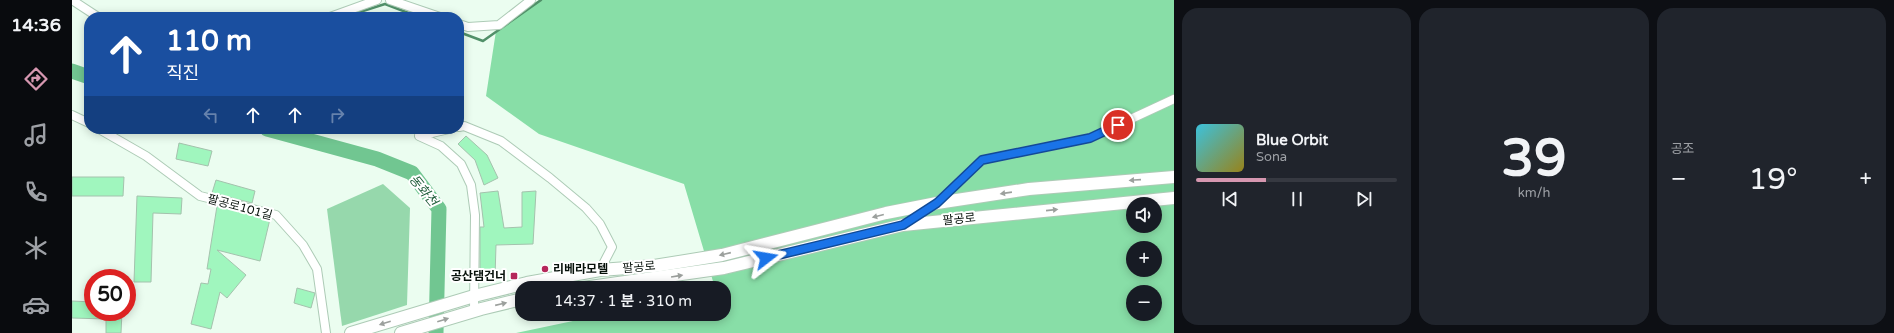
<!DOCTYPE html>
<html lang="ko">
<head>
<meta charset="utf-8">
<style>
  body { margin:0; font-family:"Varela Round","Noto Sans KR",sans-serif; background:#20242c; color:#f1f3f6; height:100vh; display:flex; flex-direction:column; font-size:15px; white-space:nowrap }
  * { box-sizing:border-box; margin:0 }
  p { font-size:13px; color:#9ea1a6 }
  .icon { flex:none; width:22px; height:22px; fill:none; stroke:currentColor; stroke-width:2; stroke-linecap:round; stroke-linejoin:round }
  .map { position:relative; flex:1; overflow:hidden }
  .panel { display:flex; flex-direction:column; gap:8px; padding:8px; background:#0d0f14; width:720px }
  .panel>* { flex:none }
  .guide { position:absolute; left:12px; top:12px; width:380px; height:122px; border-radius:16px; box-shadow:0 2px 10px #0003; background:#1a4fa0; color:#fff; overflow:hidden }
  .fabs { position:absolute; left:1054px; top:197px; display:grid; gap:8px }
  .fabs a { display:grid; place-items:center; width:36px; height:36px; border-radius:50%; background:#171b24; box-shadow:0 2px 10px #0003; font-size:20px }
  .speed { position:absolute; left:12px; top:269px; display:flex; gap:8px; font-size:20px; font-weight:700; text-align:center }
  .speed>* { display:grid; place-content:center; width:52px; height:52px; border-radius:50%; background:#171b24; box-shadow:0 2px 10px #0003; line-height:1 }
  .speed .limit { border:6px solid #d22; background:#fff; color:#111 }
  .pin { position:absolute; display:grid; place-items:center; width:34px; height:34px; color:#fff; margin:-17px; border:2px solid #fff; border-radius:50%; box-shadow:0 1px 4px #0007 }
  .me { position:absolute; width:44px; margin:-22px; rotate:76deg; stroke-linejoin:round; filter:drop-shadow(0 0 3px #0008) }
  .turn { display:flex; align-items:center; gap:14px; height:84px; padding:0 16px; font-size:18px }
  .turn .icon { width:52px; height:52px; stroke-width:2.5 }
  .turn b { display:block; font-size:28px; line-height:34px }
  .lanes { display:flex; align-items:center; height:38px; padding:0 16px; background:#0003; justify-content:center; gap:20px; direction:ltr }
  .lanes .off { opacity:.35 }
  .big { font-size:30px; font-weight:600; line-height:1.1 }
  .panel .tile { flex:1; display:flex; flex-direction:column; justify-content:center; gap:6px; min-width:0; padding:0 14px; border-radius:16px; background:#20242c }
  .panel .dial { align-items:center; gap:0 }
  .dial b { font-size:52px; line-height:1 }
  .song { display:flex; align-items:center; gap:12px }
  .cover { width:48px; height:48px; border-radius:6px; background:linear-gradient(135deg,hsl(190 70% 55%),hsl(50 70% 35%)) }
  .played { height:4px; border-radius:2px; background:linear-gradient(90deg,#d697b0 35%,#363941 35%) }
  .keys { display:flex; justify-content:space-around; direction:ltr }
  .heat { display:flex; justify-content:space-between; align-items:center; font-size:22px; direction:ltr }
  .panel .tiles { flex:1; display:grid; gap:8px; grid-template-columns:repeat(3,1fr) }
  .trip { position:absolute; left:443px; top:281px; width:216px; height:40px; border-radius:16px; background:#171b24; box-shadow:0 2px 10px #0003; font-weight:600; line-height:40px; text-align:center }
  main { display:flex; flex:1; min-height:0 }
  .dock { display:flex; flex-direction:column; width:72px; justify-content:space-around; align-items:center; background:#090b0e; color:#9ea1a6 }
  .dock .icon { width:28px; height:28px }
  .dock .active { color:#d697b0 }
  .dock b { font-size:18px; color:#f1f3f6 }
  .map>svg:first-child { display:block }
  .green { fill:#96d8ac }
  .forest { fill:#88dea7; fill-rule:evenodd }
  .lines { fill:none; stroke-linecap:round; stroke-linejoin:round }
  .stream { stroke:#519069; stroke-width:2.5 }
  .river { stroke:#71c691; stroke-width:15 }
  .building { fill:#a0f6be; stroke:#a4c2ad }
  .minor-casing { stroke:#adcbb6; stroke-width:10 }
  .secondary-casing { stroke:#adcbb6; stroke-width:14 }
  .minor { stroke:#fff; stroke-width:8 }
  .secondary { stroke:#fff; stroke-width:12 }
  .oneway { fill:#9ca09d }
  .route-casing { stroke:#114b97; stroke-width:10 }
  .route { stroke:#1a73e8; stroke-width:7 }
  .poi-dot { fill:#b5265a; stroke:#fff; stroke-width:1.5 }
  .labels { text-anchor:middle; stroke-width:4; stroke-linejoin:round; paint-order:stroke }
  .street-label { font-size:12px; fill:#07110b; stroke:#fff }
  .poi-label { font-size:12px; font-weight:bold; fill:#07110b; stroke:#fff; text-anchor:start }
  .water-label { font-size:13px; font-style:italic; fill:#1e5c39; stroke:#fff }
</style>
</head>
<body>
<main>
<nav class="dock">
<b>14:36</b>
<svg class="icon active" aria-label="directions" viewBox="0 0 24 24"><path d="M12 3l9 9-9 9-9-9zM9 14v-3h6M13 9l2 2-2 2"/></svg>
<svg class="icon" aria-label="music" viewBox="0 0 24 24"><path d="M9 18V5l10-2v13"/><circle cx="6" cy="18" r="3"/><circle cx="16" cy="16" r="3"/></svg>
<svg class="icon" aria-label="phone" viewBox="0 0 24 24"><path d="M5 4h4l2 5-3 2q2 4 5 5l2-3 5 2v4C11 20 4 13 5 4z"/></svg>
<svg class="icon" aria-label="climate" viewBox="0 0 24 24"><path d="M12 3v18M4 7l16 10M4 17L20 7"/></svg>
<svg class="icon" aria-label="car" viewBox="0 0 24 24"><path d="M5 17H2v-5l4-1 3-4h7l3 4 3 1v5h-3M9 17h6M6 11h13"/><circle cx="7" cy="17" r="2"/><circle cx="17" cy="17" r="2"/></svg>
</nav>
<div class="map">
<svg width="1102" height="333" viewBox="0 0 1102 333">
  <rect width="100%" height="100%" fill="#ebfdf0"/>
  <!-- green -->
  <path class="green" d="M311 184 338 208 335 305 270 326 255 209Z"/>
  <!-- forest -->
  <path class="forest" d="M469 0H1102V333H444L534 314H652V288H643L612 184 467 134 414 96 424 31ZM1061 204H1083V226H1061ZM1061 248H1083V270H1061ZM1061 292H1083V314H1061Z"/>
  <g class="lines">
    <!-- stream -->
    <g class="stream">
      <path d="M272 17 313 4 347 17"/>
      <path d="M387 32 411 41 469 0"/>
    </g>
    <!-- river -->
    <g class="river">
      <path d="M0 71 17 77"/>
      <path d="M195 129 305 159 340 173 367 209 364 333"/>
    </g>
  </g>
  <!-- building -->
  <g class="building">
    <path d="M394 136 415 155 426 178 412 185 403 160 386 144Z"/>
    <path d="M107 143 140 151 136 166 104 159Z"/>
    <path d="M0 177H52L51 196H0Z"/>
    <path d="M144 180 183 191 180 203 140 193Z"/>
    <path d="M426 191 432 228 450 227V192L464 191 461 244 424 245 423 277 408 278V227H412L408 193Z"/>
    <path d="M65 196 110 198 109 214 81 213 79 282H62Z"/>
    <path d="M145 206 198 219 188 261 145 250 174 275 155 298 148 292 139 329 119 324 129 283 136 284 139 269H135Z"/>
    <path d="M225 288 243 293 239 308 222 303Z"/>
    <path d="M0 301 21 302V312H50L49 333H34V319L0 318Z"/>
  </g>
  <g class="lines">
    <defs>
      <g id="minor">
        <path d="M0 0 26 17"/>
        <path d="M318 0 368 17"/>
        <path d="M258 17 305 0"/>
        <path d="M387 24 396 27 427 25 459 0"/>
        <path d="M0 115 17 123"/>
        <path d="M387 127 392 126 429 141 478 178 514 208 528 224 540 247 528 270"/>
        <path d="M27 129 74 156 128 196 204 215 231 245 245 269 254 333"/>
        <path d="M377 129 347 136 369 146 389 164 399 185 403 215 402 311"/>
        <path d="M833 224 865 203 910 160 1018 138 1102 99"/>
      </g>
      <g id="secondary">
        <path d="M511 288 652 268 831 225 1102 198"/>
        <path d="M279 333 402 296 455 283 528 270 582 266 650 255 814 213 865 203 957 189 1102 177"/>
        <path d="M329 333 409 309 450 299"/>
      </g>
    </defs>
    <!-- minor casing -->
    <use href="#minor" class="minor-casing"/>
    <!-- secondary casing -->
    <use href="#secondary" class="secondary-casing"/>
    <!-- minor -->
    <use href="#minor" class="minor"/>
    <!-- secondary -->
    <use href="#secondary" class="secondary"/>
  </g>
  <!-- one-way arrows -->
  <defs><path id="oneway-solid" d="M-6-.8H1V-3.2L6.5 0L1 3.2V.8H-6Z"/></defs>
  <g class="oneway">
    <use href="#oneway-solid" transform="translate(1063 180) rotate(176)"/>
    <use href="#oneway-solid" transform="translate(934 193) rotate(172)"/>
    <use href="#oneway-solid" transform="translate(980 210) rotate(-6)"/>
    <use href="#oneway-solid" transform="translate(806 216) rotate(166)"/>
    <use href="#oneway-solid" transform="translate(653 254) rotate(167)"/>
    <use href="#oneway-solid" transform="translate(605 276) rotate(-9)"/>
    <use href="#oneway-solid" transform="translate(429 304) rotate(-13)"/>
    <use href="#oneway-solid" transform="translate(371 320) rotate(-17)"/>
    <use href="#oneway-solid" transform="translate(313 323) rotate(163)"/>
  </g>
  <g class="lines">
    <defs>
      <path id="route" d="M694 258 831 225 865 203 910 160 1018 138 1046 125"/>
    </defs>
    <!-- route casing -->
    <use href="#route" class="route-casing"/>
    <!-- route -->
    <use href="#route" class="route"/>
  </g>
  <!-- markers -->
  <g class="poi-dot">
    <circle cx="473" cy="269" r="4"/>
    <rect x="438" y="272" width="8" height="8" rx="2"/>
  </g>
  <g class="labels">
    <!-- street labels -->
    <g class="street-label">
      <text transform="translate(168 207) rotate(15)" y="4">팔공로101길</text>
      <text transform="translate(887 219) rotate(-6)" y="4">팔공로</text>
      <text transform="translate(567 267) rotate(-5)" y="4">팔공로</text>
    </g>
    <!-- poi labels -->
    <g class="poi-label">
      <text x="481" y="273">리베라모텔</text>
      <text x="434" y="280" text-anchor="end">공산댐건너</text>
    </g>
    <!-- water labels -->
    <g class="water-label">
      <text transform="translate(352 190) rotate(51)" y="5">동화천</text>
    </g>
  </g>
</svg>
<div class="fabs">
<a><svg class="icon" aria-label="sound" viewBox="0 0 24 24"><path d="M4 9h4l5-4v14l-5-4H4zM17 9q2 3 0 6"/></svg></a>
<a>+</a>
<a>−</a>
</div>
<div class="speed"><div class="limit">50</div></div>
<div class="pin" style="left:1046px;top:125px;background:#d93025"><svg class="icon" aria-label="arrive" viewBox="0 0 24 24"><path d="M6 21V4h12l-3 4 3 4H6"/></svg></div>
<svg class="me" style="left:694px;top:258px" viewBox="-20 -20 40 40"><path d="M0-17L14 15 0 8-14 15z" fill="#1a73e8" stroke="#fff" stroke-width="4"/></svg>
<div class="trip">14:37 · 1 분 · 310 m</div>
<div class="guide">
<div class="turn"><svg class="icon" aria-label="ahead" viewBox="0 0 24 24"><path d="M12 20V5M6 11l6-6 6 6"/></svg><div><b>110 m</b>직진</div></div>
<div class="lanes"><svg class="icon off" aria-label="left" viewBox="0 0 24 24"><path d="M17 20v-9H6M10 6l-5 5 5 5"/></svg><svg class="icon" aria-label="ahead" viewBox="0 0 24 24"><path d="M12 20V5M6 11l6-6 6 6"/></svg><svg class="icon" aria-label="ahead" viewBox="0 0 24 24"><path d="M12 20V5M6 11l6-6 6 6"/></svg><svg class="icon off" aria-label="right" viewBox="0 0 24 24"><path d="M7 20v-9h11M14 6l5 5-5 5"/></svg></div>
</div>
</div>
<section class="panel">
<div class="tiles">
<div class="tile">
<div class="song"><i class="cover"></i><div><b>Blue Orbit</b><p>Sona</p></div></div>
<div class="played"></div>
<div class="keys"><svg class="icon" aria-label="previous" viewBox="0 0 24 24"><path d="M18 5L8 12l10 7zM5 5v14"/></svg><svg class="icon" aria-label="pause" viewBox="0 0 24 24"><path d="M8 5v14M16 5v14"/></svg><svg class="icon" aria-label="next" viewBox="0 0 24 24"><path d="M6 5l10 7-10 7zM19 5v14"/></svg></div>
</div>
<div class="tile dial"><b>39</b><p>km/h</p></div>
<div class="tile"><p>공조</p>
<div class="heat"><a>−</a><b class="big">19°</b><a>+</a></div>
</div>
</div>
</section>
</main>
</body>
</html>
